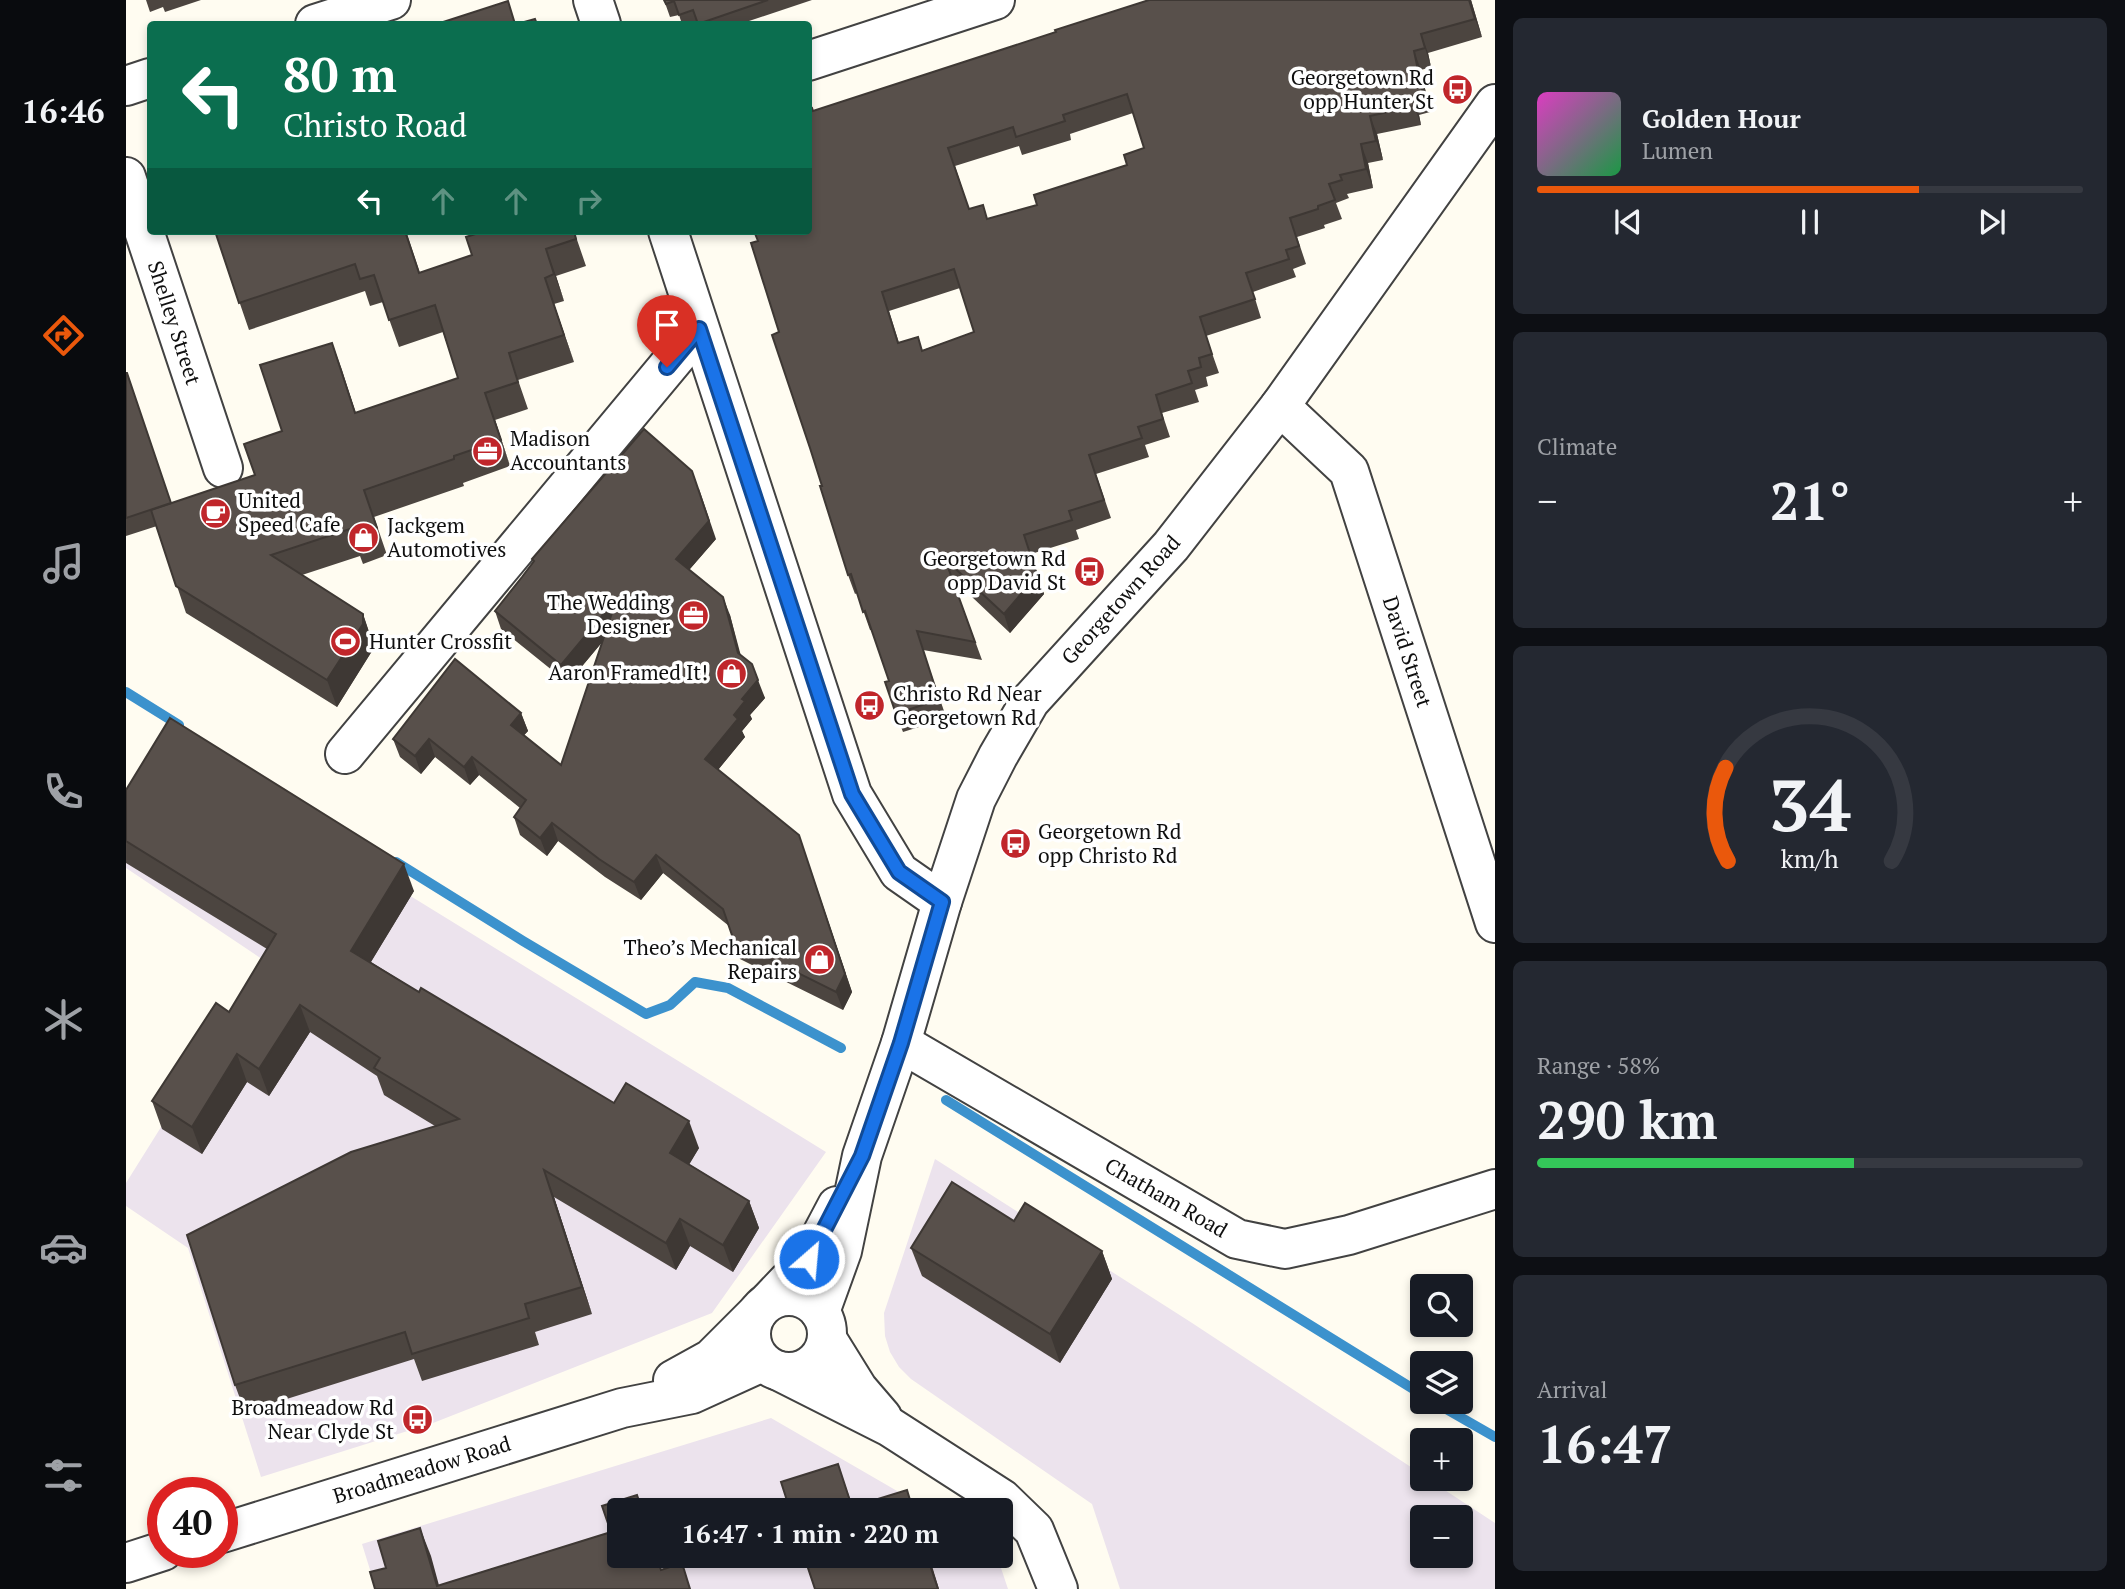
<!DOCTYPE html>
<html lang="en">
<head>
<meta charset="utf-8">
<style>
  body { margin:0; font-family:"PT Serif",serif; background:#242831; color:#f1f3f6; height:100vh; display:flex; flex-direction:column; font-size:26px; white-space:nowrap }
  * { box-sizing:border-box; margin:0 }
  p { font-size:23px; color:#9ea1a6 }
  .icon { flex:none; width:38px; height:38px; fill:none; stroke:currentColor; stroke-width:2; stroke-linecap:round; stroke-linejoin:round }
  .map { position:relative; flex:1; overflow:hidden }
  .details { display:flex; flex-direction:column; gap:18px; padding:18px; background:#0d0f14; width:630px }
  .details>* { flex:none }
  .hud { position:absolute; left:21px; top:21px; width:665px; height:214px; border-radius:7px; box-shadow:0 4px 10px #0003; background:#0b6e4f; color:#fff; overflow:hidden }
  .fabs { position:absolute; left:1284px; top:1274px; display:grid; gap:14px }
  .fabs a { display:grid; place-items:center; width:63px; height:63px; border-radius:7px; background:#171b24; box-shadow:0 4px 10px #0003; font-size:35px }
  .speed { position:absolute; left:21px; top:1477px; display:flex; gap:14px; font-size:35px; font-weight:700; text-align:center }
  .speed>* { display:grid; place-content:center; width:91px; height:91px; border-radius:50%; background:#171b24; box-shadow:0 4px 10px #0003; line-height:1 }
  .speed .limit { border:10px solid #d22; background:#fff; color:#111 }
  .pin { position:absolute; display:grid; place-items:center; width:60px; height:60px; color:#fff; margin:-72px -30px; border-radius:50% 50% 50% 0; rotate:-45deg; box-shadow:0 0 7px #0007 }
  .pin .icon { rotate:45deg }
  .me { position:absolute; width:77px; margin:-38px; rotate:27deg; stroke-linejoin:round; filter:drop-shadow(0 0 5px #0008) }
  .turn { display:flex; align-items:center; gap:24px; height:147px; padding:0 21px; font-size:32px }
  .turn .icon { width:91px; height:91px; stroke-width:2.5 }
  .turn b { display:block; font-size:49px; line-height:60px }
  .lanes { display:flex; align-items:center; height:66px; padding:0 21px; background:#0003; justify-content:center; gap:35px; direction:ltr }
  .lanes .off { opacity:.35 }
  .big { font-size:52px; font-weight:700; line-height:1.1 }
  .details .card { flex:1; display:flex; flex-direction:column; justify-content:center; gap:10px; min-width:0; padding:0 24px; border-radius:10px; background:#242831 }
  .details .dial { align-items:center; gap:0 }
  .dial svg { height:182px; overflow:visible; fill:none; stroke:#363941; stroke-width:7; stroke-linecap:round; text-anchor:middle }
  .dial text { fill:#f1f3f6; stroke:none }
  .song { display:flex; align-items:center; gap:21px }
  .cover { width:84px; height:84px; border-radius:10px; background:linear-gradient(135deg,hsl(310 70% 55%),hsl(140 70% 35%)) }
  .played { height:7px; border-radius:4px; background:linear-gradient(90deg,#ea580c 70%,#363941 70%) }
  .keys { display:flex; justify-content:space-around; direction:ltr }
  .heat { display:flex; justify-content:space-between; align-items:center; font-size:38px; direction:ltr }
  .charge { height:10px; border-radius:5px; background:linear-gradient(90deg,#34c759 58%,#363941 0) }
  .trip { position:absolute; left:481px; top:1498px; width:406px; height:70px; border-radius:7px; background:#171b24; box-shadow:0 4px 10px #0003; font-weight:700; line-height:70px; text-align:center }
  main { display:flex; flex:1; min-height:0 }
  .tabs { display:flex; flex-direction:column; width:126px; justify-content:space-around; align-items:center; background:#090b0e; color:#9ea1a6 }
  .tabs .icon { width:49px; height:49px }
  .tabs .selected { color:#ea580c }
  .tabs b { font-size:32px; color:#f1f3f6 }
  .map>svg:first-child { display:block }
  .industrial { fill:#ece3ed; fill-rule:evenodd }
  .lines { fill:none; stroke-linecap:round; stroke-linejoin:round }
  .stream { stroke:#3c92cd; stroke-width:10 }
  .minor-casing { stroke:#424242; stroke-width:42 }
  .minor { stroke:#fff; stroke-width:38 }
  .wall { fill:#4c4540; fill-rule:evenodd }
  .shaded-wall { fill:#3e3834 }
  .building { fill:#58504b; stroke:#3e3834; stroke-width:2; fill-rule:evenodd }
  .route-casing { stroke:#114b97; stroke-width:18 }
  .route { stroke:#1a73e8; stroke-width:12 }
  .labels { text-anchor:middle; stroke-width:7; stroke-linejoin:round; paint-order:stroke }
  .poi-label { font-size:21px; fill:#0f0f0f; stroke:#fff; text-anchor:end }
  .street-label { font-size:21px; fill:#0f0f0f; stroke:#fff }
</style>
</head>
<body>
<main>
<nav class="tabs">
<b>16:46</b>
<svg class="icon selected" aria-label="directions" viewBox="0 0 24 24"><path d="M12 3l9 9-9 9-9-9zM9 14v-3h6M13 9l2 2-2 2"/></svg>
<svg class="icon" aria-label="music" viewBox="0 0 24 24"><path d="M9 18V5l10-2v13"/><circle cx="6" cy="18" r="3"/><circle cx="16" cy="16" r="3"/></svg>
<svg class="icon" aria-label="phone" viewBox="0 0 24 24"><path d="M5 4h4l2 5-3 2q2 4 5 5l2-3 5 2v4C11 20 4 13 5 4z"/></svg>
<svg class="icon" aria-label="climate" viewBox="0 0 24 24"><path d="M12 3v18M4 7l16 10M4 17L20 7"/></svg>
<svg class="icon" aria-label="car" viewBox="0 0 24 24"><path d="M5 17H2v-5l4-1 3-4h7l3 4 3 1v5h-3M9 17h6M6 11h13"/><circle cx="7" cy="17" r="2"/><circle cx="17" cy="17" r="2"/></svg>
<svg class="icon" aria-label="filters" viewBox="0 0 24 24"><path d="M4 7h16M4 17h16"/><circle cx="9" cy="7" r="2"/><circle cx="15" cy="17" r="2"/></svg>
</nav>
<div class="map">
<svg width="1369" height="1589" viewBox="0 0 1369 1589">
  <rect width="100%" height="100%" fill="#fffcf1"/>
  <!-- industrial -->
  <g class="industrial">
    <path d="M62 759 700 1152 586 1313 307 1423 135 1477 62 1248 0 1206V1183L139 961 0 868V851Z"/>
    <path d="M809 1159 1063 1321 1297 1475V1479H1302L1369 1523V1589H994L966 1504 785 1379 773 1367 764 1352 759 1336 758 1313ZM1297 1517H1335V1556H1297Z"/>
    <path d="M645 1418 804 1510H494V1556H871L882 1589H250L236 1544Z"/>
  </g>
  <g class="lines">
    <!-- stream -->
    <g class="stream">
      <path d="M0 692 53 725"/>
      <path d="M270 862 397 941 520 1014 544 1005 569 982 602 988 715 1048"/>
      <path d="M820 1100 1297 1395"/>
      <path d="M1308 1402 1369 1437"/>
    </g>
    <defs>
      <g id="minor">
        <path d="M467 0 475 24"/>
        <path d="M189 24 265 0"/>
        <path d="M682 61 869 0"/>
        <path d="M0 86 24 78"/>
        <path d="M0 177 97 468"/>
        <path d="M542 231 726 794 773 872 816 902"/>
        <path d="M1154 406 1223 471 1369 923"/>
        <path d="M219 754 573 329"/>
        <path d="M775 1043 1111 1239 1159 1249 1223 1235 1369 1189"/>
        <circle cx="663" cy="1334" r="38"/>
        <path d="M644 1300 683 1259 711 1206"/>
        <path d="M694 1312 716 1251 736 1156 775 1043 816 902 850 799 872 756 904 701 1045 546 1154 406 1369 104"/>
        <path d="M701 1339 732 1389 756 1417"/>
        <path d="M653 1371 764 1427 876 1499 908 1530 932 1589"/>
        <path d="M547 1380 585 1359 631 1313"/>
        <path d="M96 1533 496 1408 566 1394 636 1362"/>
        <path d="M0 1563 37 1551"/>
      </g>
    </defs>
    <!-- minor casing -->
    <use href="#minor" class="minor-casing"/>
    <!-- minor -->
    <use href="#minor" class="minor"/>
  </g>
  <!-- wall -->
  <g class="wall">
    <path d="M20 0H75L39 12 37 7 24 12Z"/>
    <path d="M538 0H686L614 24H556L553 15 544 17Z"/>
    <path d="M1023 0H1345L1356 37 1302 53 1305 67 1295 70 1304 112 1293 115 1295 125 1251 134 1257 160 1242 163 1247 188 1221 194 1223 198 1210 203 1216 219 1198 225 1199 228 1171 237 1180 264 1167 269 1170 277 1127 292 1135 318 1080 336 1093 373 1080 377 1082 386 1069 390 1073 402 1036 413 1044 437 1019 445 1023 457 970 474 985 518 950 530 953 539 905 554 918 594 884 633 826 578 856 660 797 650 818 711 809 714 812 721 777 732 770 714 763 681 746 630H744L731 593 729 594 722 575 696 486 653 332 632 241 687 111 930 32ZM1007 113 1018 148 1001 165 911 205 862 219 843 209 829 166 893 146 896 155 945 140 944 134ZM834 288 848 332 797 350 773 343 763 311Z"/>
    <path d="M89 231H280L294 273 448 231 460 266 430 276 438 301 428 304 448 362 392 380 402 409 369 420 384 466 337 483 338 486 248 517 261 555 237 564 234 556 176 575 237 614 246 641V651L211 707 60 613 31 526 0 536V373L45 503 129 475 156 431 206 343 230 413 332 378 317 332 273 347 257 302 244 306 239 291 123 330Z"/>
    <path d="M590 539 563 570 604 615 614 655 639 698 624 715 626 719 616 731 619 737 592 770 673 835 726 992 717 1010 614 959 603 926 537 873 515 900 479 877 432 841 421 856 394 835 388 817 394 808 353 775 344 785 309 757 295 774 274 757 267 739 395 713 402 731 398 735 435 765 477 641 442 683 375 629 369 611 396 577 407 562 406 559Z"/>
    <path d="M0 790 288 891 245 962 293 992 488 1103 573 1148 563 1164 623 1201 633 1228 607 1272 564 1246 550 1270 428 1197 466 1314 409 1332 413 1345 296 1381 288 1359 119 1412 109 1385 309 1126 258 1095 251 1076 184 1032 143 1096 121 1082 76 1154 36 1129 26 1101 103 1012 141 949 0 863Z"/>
    <path d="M785 1248 976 1251 986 1279 934 1363 796 1276Z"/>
  </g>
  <!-- shaded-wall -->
  <g class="shaded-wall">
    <path d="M1343 0H1345L1356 37 1349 19Z"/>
    <path d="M1295 34 1302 53 1305 67 1299 48Z"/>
    <path d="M1288 51 1295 70 1304 112 1297 94Z"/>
    <path d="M1286 96 1293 115 1295 125 1288 106Z"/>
    <path d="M1244 116 1251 134 1257 160 1250 141Z"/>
    <path d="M1235 144 1242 163 1247 188 1240 169Z"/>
    <path d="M420 249 430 276 438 301 428 274Z"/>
    <path d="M419 278 428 304 448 362 438 335Z"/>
    <path d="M206 343 216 370 238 440 229 413Z"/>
    <path d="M359 393 369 420 384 466 375 440Z"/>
    <path d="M573 489 590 539 557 577 550 559Z"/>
    <path d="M898 535 918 594 884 633 878 614Z"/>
    <path d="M597 597 604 615 619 671 612 653Z"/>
    <path d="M491 598 498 616 442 683 435 665Z"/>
    <path d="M237 614 246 641V651L211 707 201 680Z"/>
    <path d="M632 680 639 698 624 715 626 719 616 731 619 737 586 777 579 759 608 715 616 699Z"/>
    <path d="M395 713 402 731 391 743 385 725Z"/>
    <path d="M303 739 309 757 295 774 289 756Z"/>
    <path d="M346 757 353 775 344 785 338 767Z"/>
    <path d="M426 823 432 841 421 856 414 838Z"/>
    <path d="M673 835 726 992 717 1010 710 992Z"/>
    <path d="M530 855 537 873 515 900 508 882Z"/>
    <path d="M278 864 288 891 235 978 225 951Z"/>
    <path d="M174 1005 184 1032 143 1096 133 1069Z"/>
    <path d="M111 1054 121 1082 76 1154 66 1127Z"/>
    <path d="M563 1121 573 1148 554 1180 544 1153Z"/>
    <path d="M418 1170 428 1197 466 1314 456 1287Z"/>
    <path d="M623 1201 633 1228 607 1272 597 1245Z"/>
    <path d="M554 1219 564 1246 550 1270 540 1243Z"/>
    <path d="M976 1251 986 1279 934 1363 924 1334Z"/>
    <path d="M712 1464 722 1493 728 1510H727Z"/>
    <path d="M294 1528 305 1556 314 1589H312Z"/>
    <path d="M801 1556H803L813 1589H812Z"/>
  </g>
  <!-- building -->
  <g class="building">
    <path d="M538 0H642L572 24 567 10 553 15 548 1 540 4Z"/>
    <path d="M1023 0H1343L1349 19 1295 34 1299 48 1288 51 1297 94 1286 96 1288 106 1244 116 1250 141 1235 144 1240 169 1214 175 1216 180 1203 184 1209 200 1192 206V209L1164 218 1173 246 1160 250 1163 259 1120 273 1129 299 1074 317 1086 354 1073 358 1075 367 1062 371 1066 383 1030 395 1037 419 1012 427 1016 438 963 455 978 500 943 511 946 520 898 535 911 575 878 614 819 559 849 642 791 631 811 693 803 695 805 702 770 714 759 682 763 681 739 611 737 612 725 574 722 575 694 486H696L684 448 646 335 653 332 625 243 632 241 628 231H682V109L686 108 687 111 930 32 929 30ZM1001 94 1018 148 998 155 1001 165 908 195 911 205 861 219 857 205 843 209 822 148 887 127 890 137 939 121 937 115ZM828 269 848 332 796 351 792 337 772 343 756 292Z"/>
    <path d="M382 1 389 24H311Z"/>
    <path d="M409 19 411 24H391Z"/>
    <path d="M89 231H279L293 273 346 255 340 237 359 231H448L450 239 420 249 428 274 419 278 438 335 383 353 392 382 359 393 375 440 328 456V459L238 490 251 528 227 537 224 529 145 555 237 614V624L201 680 50 586 25 510 129 475 118 444 156 431 134 365 206 343 229 413 332 378 309 305 263 320 248 275 234 279 229 264 113 303Z"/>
    <path d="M0 373H1L45 503 0 518Z"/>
    <path d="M518 429 566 471 583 521 550 559 597 597 612 653 626 664 632 680 616 699 619 701 608 715 612 719 579 759 673 835 719 974 710 992 608 941 597 909 530 855 508 882 473 859 426 823 414 838 388 817 400 800 346 757 338 767 303 739 289 756 267 739 329 659 395 713 385 725 435 765 491 598 435 665 369 611 396 577 408 561 406 559Z"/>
    <path d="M44 718 278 864 225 951 293 992 295 988 488 1103 500 1083 563 1121 544 1153 623 1201 597 1245 554 1219 540 1243 418 1170 456 1287 399 1304 403 1318 286 1354 279 1332 109 1385 61 1235 225 1152 333 1119 248 1068 254 1058 174 1005 133 1069 111 1054 66 1127 26 1101 90 1003 103 1012 150 934 0 841V790Z"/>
    <path d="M826 1182 888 1221 899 1203 976 1251 924 1334 785 1248Z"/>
    <path d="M712 1464 726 1507 781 1490 787 1510H664L655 1482Z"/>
    <path d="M511 1495 516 1510H494V1556H530L535 1570 556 1563 564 1589H249L244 1572 260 1568 252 1541 294 1528 311 1586 485 1532 476 1506Z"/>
    <path d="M678 1556H801L812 1589H689Z"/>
  </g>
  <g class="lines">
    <defs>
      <path id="route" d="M541 367 573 329 726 794 773 872 816 902 775 1043 736 1156 683 1259"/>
    </defs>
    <!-- route casing -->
    <use href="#route" class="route-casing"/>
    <!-- route -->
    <use href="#route" class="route"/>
  </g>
  <!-- icons -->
  <defs>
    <symbol id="bus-disc" viewBox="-11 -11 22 22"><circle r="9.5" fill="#c0262b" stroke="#fff"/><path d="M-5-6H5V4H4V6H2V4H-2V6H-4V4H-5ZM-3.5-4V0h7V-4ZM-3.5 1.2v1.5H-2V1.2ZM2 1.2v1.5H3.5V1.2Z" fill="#fff"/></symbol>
    <symbol id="office-disc" viewBox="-11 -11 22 22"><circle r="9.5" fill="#c0262b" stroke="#fff"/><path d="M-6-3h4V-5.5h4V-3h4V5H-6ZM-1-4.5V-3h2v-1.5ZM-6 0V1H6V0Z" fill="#fff"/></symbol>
    <symbol id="cafe-disc" viewBox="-11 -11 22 22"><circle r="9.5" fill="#c0262b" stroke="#fff"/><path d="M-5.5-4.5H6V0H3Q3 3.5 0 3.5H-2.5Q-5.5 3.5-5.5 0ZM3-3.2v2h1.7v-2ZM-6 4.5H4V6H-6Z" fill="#fff"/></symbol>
    <symbol id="shop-disc" viewBox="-11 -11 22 22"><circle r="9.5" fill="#c0262b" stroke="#fff"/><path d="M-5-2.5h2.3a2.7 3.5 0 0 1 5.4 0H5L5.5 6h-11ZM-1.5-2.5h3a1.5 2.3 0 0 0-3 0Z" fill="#fff"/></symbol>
    <symbol id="stadium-disc" viewBox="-11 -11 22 22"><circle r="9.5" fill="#c0262b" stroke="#fff"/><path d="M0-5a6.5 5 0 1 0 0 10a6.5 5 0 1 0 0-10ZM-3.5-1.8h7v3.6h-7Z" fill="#fff"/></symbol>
  </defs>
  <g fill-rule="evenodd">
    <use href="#bus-disc" x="1314" y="72" width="35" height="35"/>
    <use href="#office-disc" x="344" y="434" width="35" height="35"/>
    <use href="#cafe-disc" x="72" y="496" width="35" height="35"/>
    <use href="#shop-disc" x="220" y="520" width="35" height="35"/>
    <use href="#bus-disc" x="946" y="554" width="35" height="35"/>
    <use href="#office-disc" x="550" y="598" width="35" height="35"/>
    <use href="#stadium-disc" x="202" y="624" width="35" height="35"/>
    <use href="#shop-disc" x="588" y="656" width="35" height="35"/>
    <use href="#bus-disc" x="726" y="688" width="35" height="35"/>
    <use href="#bus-disc" x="872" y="826" width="35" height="35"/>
    <use href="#shop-disc" x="676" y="942" width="35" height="35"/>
    <use href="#bus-disc" x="274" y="1402" width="35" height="35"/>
  </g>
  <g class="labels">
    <!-- poi labels -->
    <g class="poi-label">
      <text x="1308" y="85">Georgetown Rd<tspan x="1308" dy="24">opp Hunter St</tspan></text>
      <text x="384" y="446" text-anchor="start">Madison<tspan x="384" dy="24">Accountants</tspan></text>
      <text x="112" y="508" text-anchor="start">United<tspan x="112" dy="24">Speed Cafe</tspan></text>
      <text x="261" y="533" text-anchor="start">Jackgem<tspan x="261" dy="24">Automotives</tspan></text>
      <text x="940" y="566">Georgetown Rd<tspan x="940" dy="24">opp David St</tspan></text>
      <text x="544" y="610">The Wedding<tspan x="544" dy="24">Designer</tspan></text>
      <text x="243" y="649" text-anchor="start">Hunter Crossfit</text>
      <text x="582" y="680">Aaron Framed It!</text>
      <text x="767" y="701" text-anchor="start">Christo Rd Near<tspan x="767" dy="24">Georgetown Rd</tspan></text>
      <text x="912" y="839" text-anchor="start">Georgetown Rd<tspan x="912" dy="24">opp Christo Rd</tspan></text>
      <text x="671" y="955">Theo’s Mechanical<tspan x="671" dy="24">Repairs</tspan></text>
      <text x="268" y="1415">Broadmeadow Rd<tspan x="268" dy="24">Near Clyde St</tspan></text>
    </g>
    <!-- street labels -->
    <g class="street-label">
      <text transform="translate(48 323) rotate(72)" y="7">Shelley Street</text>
      <text transform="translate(995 600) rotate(-48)" y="7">Georgetown Road</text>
      <text transform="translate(1281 652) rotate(72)" y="7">David Street</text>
      <text transform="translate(1040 1198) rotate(30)" y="7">Chatham Road</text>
      <text transform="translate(296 1470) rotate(-17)" y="7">Broadmeadow Road</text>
    </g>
  </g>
</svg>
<div class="fabs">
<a><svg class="icon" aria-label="search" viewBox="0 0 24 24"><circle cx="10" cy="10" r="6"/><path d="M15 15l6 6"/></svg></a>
<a><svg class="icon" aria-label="layers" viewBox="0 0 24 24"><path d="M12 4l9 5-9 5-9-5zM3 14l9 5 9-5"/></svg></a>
<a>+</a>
<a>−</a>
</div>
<div class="speed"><div class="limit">40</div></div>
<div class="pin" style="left:541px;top:367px;background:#d93025"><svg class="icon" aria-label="arrive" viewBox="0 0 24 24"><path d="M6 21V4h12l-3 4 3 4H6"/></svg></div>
<svg class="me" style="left:683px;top:1259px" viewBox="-20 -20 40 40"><circle r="17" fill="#1a73e8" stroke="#fff" stroke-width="3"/><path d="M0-11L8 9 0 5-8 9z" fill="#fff"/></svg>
<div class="trip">16:47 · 1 min · 220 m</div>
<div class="hud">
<div class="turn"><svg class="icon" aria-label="left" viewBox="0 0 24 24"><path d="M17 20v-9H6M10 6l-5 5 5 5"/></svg><div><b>80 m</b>Christo Road</div></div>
<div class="lanes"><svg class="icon" aria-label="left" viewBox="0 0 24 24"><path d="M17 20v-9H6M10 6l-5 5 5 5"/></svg><svg class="icon off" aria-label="ahead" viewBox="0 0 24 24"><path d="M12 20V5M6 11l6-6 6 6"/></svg><svg class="icon off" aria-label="ahead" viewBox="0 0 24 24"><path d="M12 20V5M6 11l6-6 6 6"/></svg><svg class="icon off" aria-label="right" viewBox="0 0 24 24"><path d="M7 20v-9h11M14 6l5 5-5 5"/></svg></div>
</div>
</div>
<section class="details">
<div class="card">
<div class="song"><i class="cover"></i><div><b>Golden Hour</b><p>Lumen</p></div></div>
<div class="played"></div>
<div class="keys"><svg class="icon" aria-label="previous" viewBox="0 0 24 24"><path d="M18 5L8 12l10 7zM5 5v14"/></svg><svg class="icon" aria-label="pause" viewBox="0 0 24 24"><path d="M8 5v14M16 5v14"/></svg><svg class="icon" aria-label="next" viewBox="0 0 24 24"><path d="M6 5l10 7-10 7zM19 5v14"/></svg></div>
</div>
<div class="card"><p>Climate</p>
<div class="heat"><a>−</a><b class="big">21°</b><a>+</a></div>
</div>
<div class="card dial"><svg viewBox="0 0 100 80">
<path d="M14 69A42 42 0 1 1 86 69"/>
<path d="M14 69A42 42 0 0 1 13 28" stroke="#ea580c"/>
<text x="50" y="56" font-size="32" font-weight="700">34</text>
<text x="50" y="72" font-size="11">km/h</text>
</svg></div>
<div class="card"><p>Range · 58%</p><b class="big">290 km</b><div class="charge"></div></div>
<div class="card"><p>Arrival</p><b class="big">16:47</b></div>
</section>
</main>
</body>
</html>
